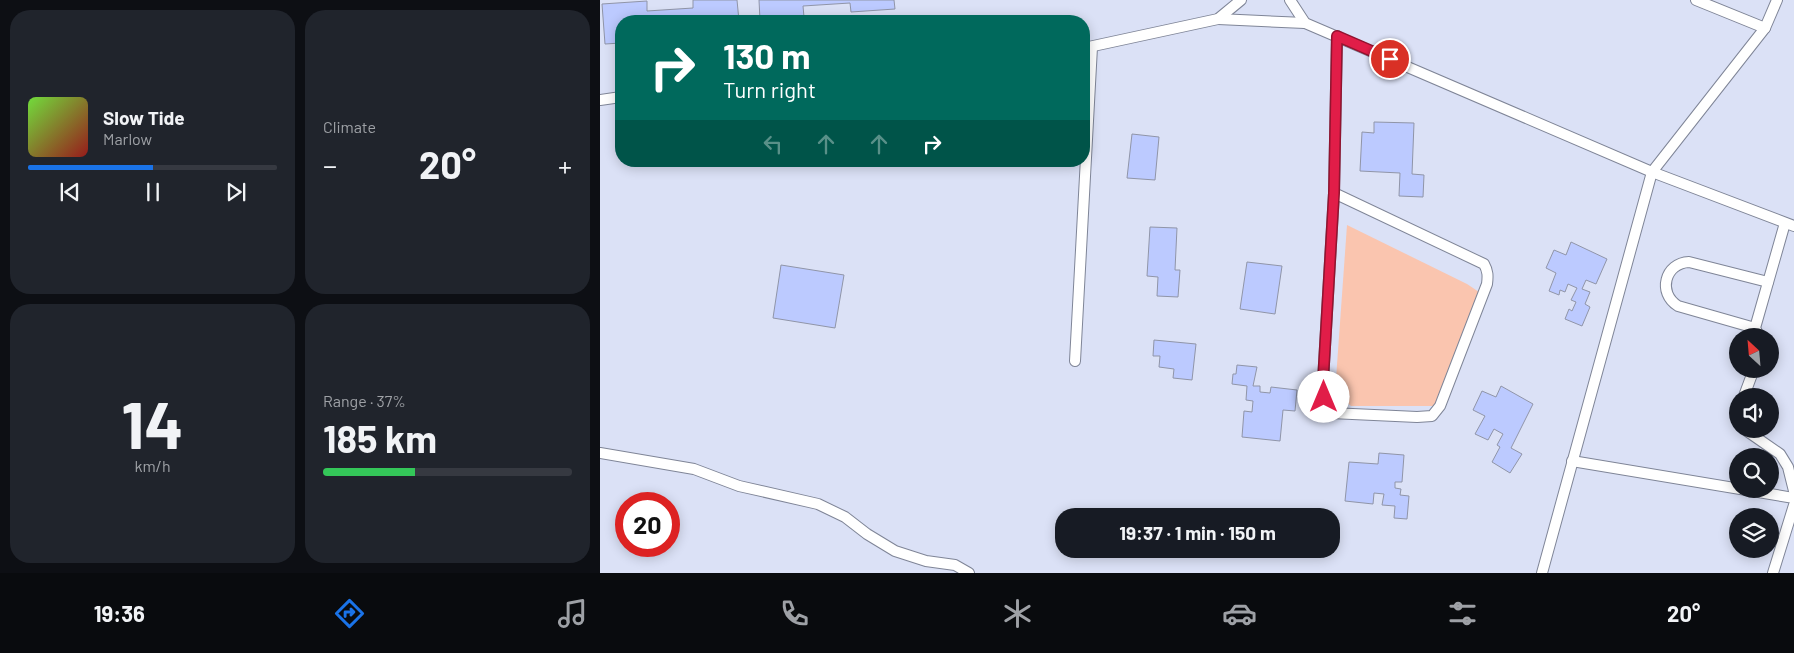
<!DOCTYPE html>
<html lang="en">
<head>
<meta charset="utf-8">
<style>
  body { margin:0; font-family:Barlow,sans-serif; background:#20242c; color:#f1f3f6; height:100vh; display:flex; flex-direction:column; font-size:19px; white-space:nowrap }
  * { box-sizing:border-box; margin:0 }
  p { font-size:16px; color:#9ea1a6 }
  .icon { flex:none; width:28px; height:28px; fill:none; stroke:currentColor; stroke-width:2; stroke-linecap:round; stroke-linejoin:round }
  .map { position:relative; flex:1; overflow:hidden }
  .sheet { display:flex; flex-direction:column; gap:10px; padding:10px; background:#0d0f14; width:600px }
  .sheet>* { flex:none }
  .hud { position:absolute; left:15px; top:15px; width:475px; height:152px; border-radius:20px; box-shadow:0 2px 12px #0003; background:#00695c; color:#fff; overflow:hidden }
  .needle { width:32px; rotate:334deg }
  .fabs { position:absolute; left:1129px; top:328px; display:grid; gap:10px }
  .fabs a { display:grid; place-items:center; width:50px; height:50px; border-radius:50%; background:#171b24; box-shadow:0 2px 12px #0003; font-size:25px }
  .speed { position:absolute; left:15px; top:492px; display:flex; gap:10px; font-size:25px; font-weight:700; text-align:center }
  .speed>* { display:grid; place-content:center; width:65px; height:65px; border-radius:50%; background:#171b24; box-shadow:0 2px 12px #0003; line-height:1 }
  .speed .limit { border:8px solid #d22; background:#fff; color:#111 }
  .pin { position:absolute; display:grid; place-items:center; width:42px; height:42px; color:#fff; margin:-21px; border:2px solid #fff; border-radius:50%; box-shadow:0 1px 5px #0007 }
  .me { position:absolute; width:55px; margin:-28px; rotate:0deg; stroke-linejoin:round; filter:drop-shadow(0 0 4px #0008) }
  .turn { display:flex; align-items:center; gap:18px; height:105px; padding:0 25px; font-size:22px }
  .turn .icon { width:65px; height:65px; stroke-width:2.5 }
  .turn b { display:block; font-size:35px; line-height:42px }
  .lanes { display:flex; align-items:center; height:48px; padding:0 25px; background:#0003; justify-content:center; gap:25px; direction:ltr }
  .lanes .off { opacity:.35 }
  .big { font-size:38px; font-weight:700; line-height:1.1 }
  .sheet .widget { flex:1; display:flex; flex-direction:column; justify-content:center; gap:8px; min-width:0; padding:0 18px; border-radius:20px; background:#20242c }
  .sheet .dial { align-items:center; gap:0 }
  .dial b { font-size:65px; line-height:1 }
  .song { display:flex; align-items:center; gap:15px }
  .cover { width:60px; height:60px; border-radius:8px; background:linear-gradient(135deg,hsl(100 70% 55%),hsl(0 70% 35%)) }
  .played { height:5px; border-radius:2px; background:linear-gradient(90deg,#1a73e8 50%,#363941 50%) }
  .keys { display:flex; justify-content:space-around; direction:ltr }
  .heat { display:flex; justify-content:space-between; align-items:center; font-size:28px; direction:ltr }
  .charge { height:8px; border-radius:4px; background:linear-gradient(90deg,#34c759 37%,#363941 0) }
  .sheet .tiles { flex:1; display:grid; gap:10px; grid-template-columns:repeat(2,1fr) }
  .trip { position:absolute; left:455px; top:508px; width:285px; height:50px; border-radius:20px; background:#171b24; box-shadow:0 2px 12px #0003; font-weight:700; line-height:50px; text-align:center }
  .menu { display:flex; height:80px; justify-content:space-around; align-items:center; background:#090b0e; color:#9ea1a6 }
  .menu .icon { width:35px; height:35px }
  .menu .on { color:#1a73e8 }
  .menu b { font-size:22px; color:#f1f3f6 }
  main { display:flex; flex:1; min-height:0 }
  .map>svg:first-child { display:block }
  .green { fill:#fac5af }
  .building { fill:#bccaff; stroke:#9095a8 }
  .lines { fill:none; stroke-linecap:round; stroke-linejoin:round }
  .service-casing { stroke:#7f8597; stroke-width:12 }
  .service { stroke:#fff; stroke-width:10 }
  .route-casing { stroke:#92132f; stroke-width:12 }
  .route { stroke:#e11d48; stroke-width:9 }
</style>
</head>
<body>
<main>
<section class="sheet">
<div class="tiles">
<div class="widget">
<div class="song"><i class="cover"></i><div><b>Slow Tide</b><p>Marlow</p></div></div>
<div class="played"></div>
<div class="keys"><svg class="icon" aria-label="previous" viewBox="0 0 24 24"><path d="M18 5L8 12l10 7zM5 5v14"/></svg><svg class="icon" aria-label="pause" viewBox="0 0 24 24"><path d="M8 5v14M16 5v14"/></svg><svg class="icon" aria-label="next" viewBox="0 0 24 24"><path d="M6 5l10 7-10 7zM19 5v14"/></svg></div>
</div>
<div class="widget"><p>Climate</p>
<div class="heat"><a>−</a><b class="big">20°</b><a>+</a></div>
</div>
<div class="widget dial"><b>14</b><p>km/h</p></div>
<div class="widget"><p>Range · 37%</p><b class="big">185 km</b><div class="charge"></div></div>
</div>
</section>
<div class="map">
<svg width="1194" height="573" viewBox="0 0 1194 573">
  <rect width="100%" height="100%" fill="#dbe1f6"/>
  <!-- green -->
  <path class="green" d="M747 225 867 284 879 292 840 406H751L735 393Z"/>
  <!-- building -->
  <g class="building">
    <path d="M93 0H137L139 21H21V43L5 44 2 4 47 1V11L93 8Z"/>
    <path d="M159 0H294L295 9 251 12 250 3 203 6 204 17 160 20Z"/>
    <path d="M774 122 814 123 812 174 824 175 823 197 799 196 800 173 760 171 762 132 774 133Z"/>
    <path d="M532 134 559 137 555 180 527 178Z"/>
    <path d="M550 227 577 228 575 270H580L578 297 557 296 558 277 547 276Z"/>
    <path d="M971 242 1007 259 996 284 986 280 982 289 990 292 985 304 990 307 982 326 965 319 969 309 972 311 976 302 971 300 977 288 968 284 965 292 960 290 959 295 949 291 956 273 946 268 954 250 966 255Z"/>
    <path d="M647 262 682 266 675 314 640 309Z"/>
    <path d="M181 265 244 275 235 328 173 318Z"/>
    <path d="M554 340 596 344 592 380 573 378 574 369 559 367 560 356H553Z"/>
    <path d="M637 365 657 367 653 386H660V392L670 393 671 387 697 390 695 411 683 410 680 441 642 437 644 411 652 412 653 401 646 400 647 386 632 384 633 374H636Z"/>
    <path d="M901 386 933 404 911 448 922 454 910 473 892 462 900 447 897 445 903 434 894 429 888 440 875 434 885 416 873 410 882 391 896 397Z"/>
    <path d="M779 453 804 455 802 482H795V488L801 489 800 495 809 496 807 519 794 518 795 506 782 505 784 494 774 493 773 504 745 501 749 462 778 464Z"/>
  </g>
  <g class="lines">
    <defs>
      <g id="service">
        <path d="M690 0 705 23 1052 172 1194 226"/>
        <path d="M1096 0 1165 28"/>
        <path d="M618 19 705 23"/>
        <path d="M484 48 618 19 641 0"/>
        <path d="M0 100 21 97"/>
        <path d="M734 193 884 264C888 271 888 276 887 284L840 406 832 416 817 417 731 413 724 397 723 381 734 193 737 36"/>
        <path d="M1155 328 1078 306C1057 293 1065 263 1089 262L1168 282"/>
        <path d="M1159 336 1155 328 1185 223"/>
        <path d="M475 361 492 47"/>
        <path d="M1144 396 1154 369"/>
        <path d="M1144 429 1180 454 1188 467 1194 491"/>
        <path d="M0 453 94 469 139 486 218 504 245 517 267 534 295 551 326 561 355 565 369 573"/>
        <path d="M972 461 1194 498"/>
        <path d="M942 573 1052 172 1165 28 1177 0"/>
        <path d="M1173 573 1194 505"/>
      </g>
    </defs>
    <!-- service casing -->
    <use href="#service" class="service-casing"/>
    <!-- service -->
    <use href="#service" class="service"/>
  </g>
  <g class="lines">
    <defs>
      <path id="route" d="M724 397 723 381 734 193 737 36 790 59"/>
    </defs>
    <!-- route casing -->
    <use href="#route" class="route-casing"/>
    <!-- route -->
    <use href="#route" class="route"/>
  </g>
</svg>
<div class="fabs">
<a><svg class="needle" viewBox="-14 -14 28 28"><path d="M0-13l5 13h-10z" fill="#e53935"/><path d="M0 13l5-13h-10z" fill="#9ea1a6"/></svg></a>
<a><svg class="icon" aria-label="sound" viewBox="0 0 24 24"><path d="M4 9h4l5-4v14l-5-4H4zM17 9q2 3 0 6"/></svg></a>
<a><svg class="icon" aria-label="search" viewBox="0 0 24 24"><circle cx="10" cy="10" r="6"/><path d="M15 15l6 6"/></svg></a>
<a><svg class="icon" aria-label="layers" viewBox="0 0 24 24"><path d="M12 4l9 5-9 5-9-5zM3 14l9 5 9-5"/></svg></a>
</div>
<div class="speed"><div class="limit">20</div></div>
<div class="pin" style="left:790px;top:59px;background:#d93025"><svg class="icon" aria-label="arrive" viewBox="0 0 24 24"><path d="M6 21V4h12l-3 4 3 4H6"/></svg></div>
<svg class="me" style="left:724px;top:397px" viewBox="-20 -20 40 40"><circle r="19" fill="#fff"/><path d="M0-13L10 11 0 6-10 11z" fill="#e11d48"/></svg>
<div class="trip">19:37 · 1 min · 150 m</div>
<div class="hud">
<div class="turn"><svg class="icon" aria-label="right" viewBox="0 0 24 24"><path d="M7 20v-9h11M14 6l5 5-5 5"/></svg><div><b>130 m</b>Turn right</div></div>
<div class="lanes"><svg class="icon off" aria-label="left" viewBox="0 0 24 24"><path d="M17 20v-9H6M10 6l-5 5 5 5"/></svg><svg class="icon off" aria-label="ahead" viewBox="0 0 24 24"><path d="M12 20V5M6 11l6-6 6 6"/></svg><svg class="icon off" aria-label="ahead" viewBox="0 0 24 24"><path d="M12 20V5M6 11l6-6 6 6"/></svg><svg class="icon" aria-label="right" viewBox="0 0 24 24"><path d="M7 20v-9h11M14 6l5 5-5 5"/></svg></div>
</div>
</div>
</main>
<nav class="menu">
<b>19:36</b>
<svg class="icon on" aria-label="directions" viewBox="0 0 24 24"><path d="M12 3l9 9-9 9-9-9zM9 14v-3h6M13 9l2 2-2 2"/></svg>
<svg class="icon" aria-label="music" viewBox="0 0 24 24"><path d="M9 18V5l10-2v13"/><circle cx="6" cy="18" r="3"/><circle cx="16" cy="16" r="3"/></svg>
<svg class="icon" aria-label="phone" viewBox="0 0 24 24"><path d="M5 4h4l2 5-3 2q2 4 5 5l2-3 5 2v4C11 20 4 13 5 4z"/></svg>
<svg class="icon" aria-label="climate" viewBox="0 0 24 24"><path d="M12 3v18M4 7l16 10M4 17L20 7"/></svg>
<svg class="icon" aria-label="car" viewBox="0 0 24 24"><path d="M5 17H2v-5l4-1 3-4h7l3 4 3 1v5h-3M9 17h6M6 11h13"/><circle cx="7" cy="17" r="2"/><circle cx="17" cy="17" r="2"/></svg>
<svg class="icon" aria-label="filters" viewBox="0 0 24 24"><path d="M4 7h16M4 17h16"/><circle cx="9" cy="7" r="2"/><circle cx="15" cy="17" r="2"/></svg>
<b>20°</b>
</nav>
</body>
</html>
